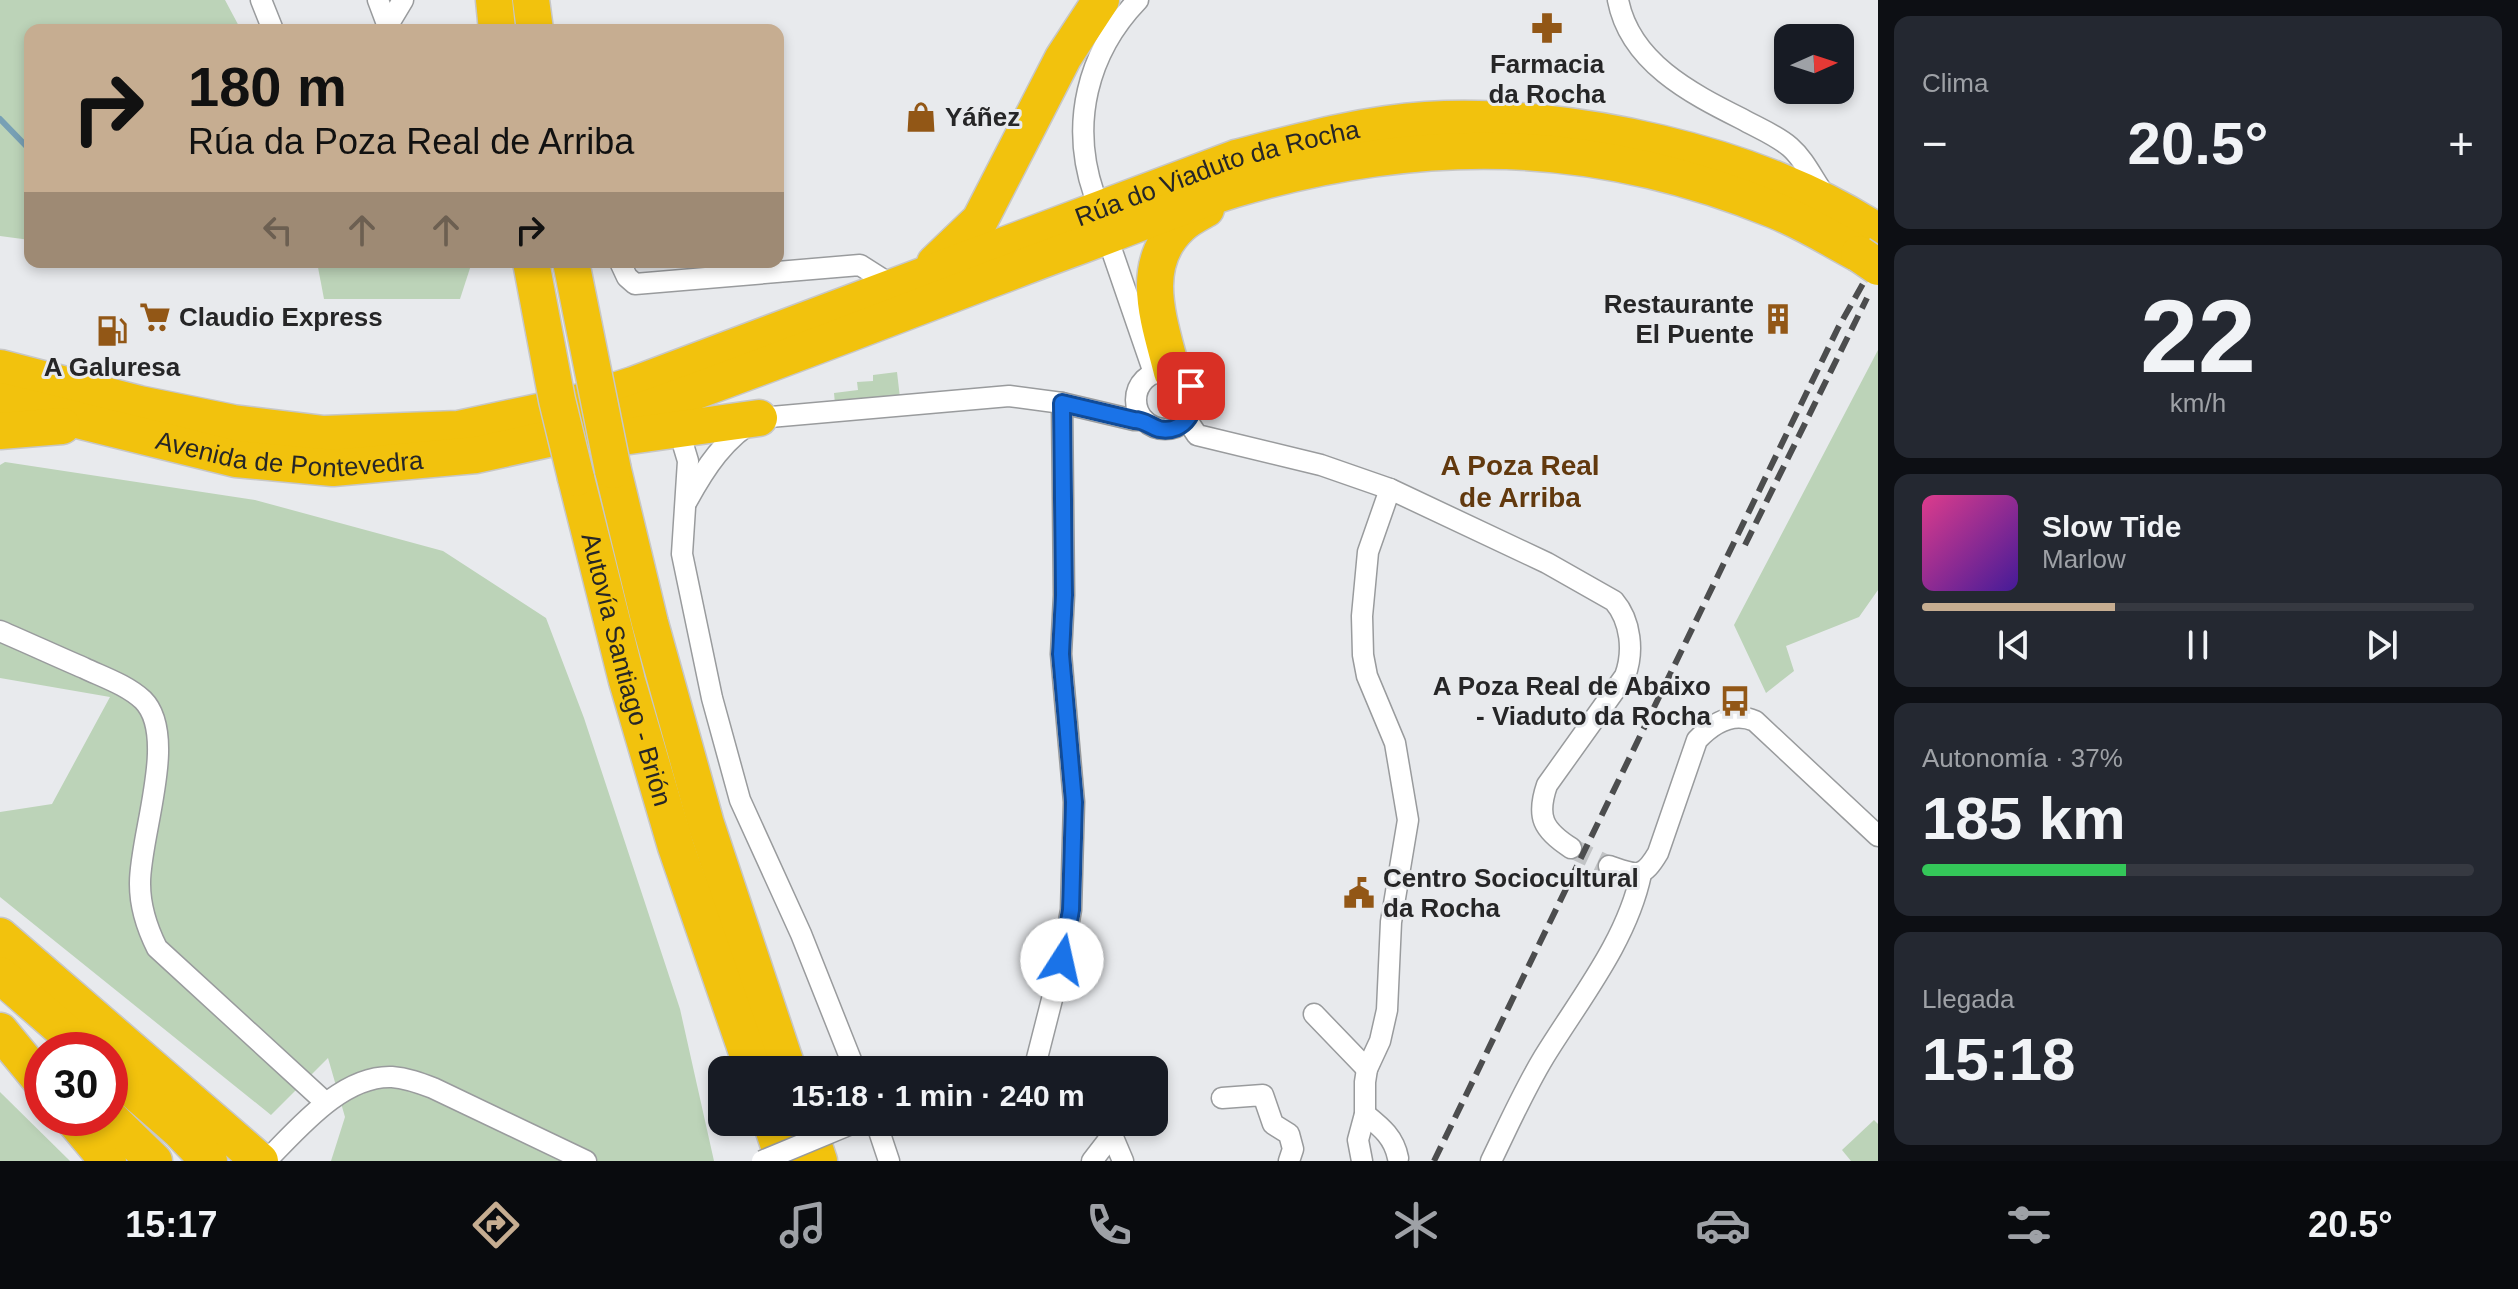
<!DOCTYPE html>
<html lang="es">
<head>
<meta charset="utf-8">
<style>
  body { margin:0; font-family:Helvetica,sans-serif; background:#242831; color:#f1f3f6; height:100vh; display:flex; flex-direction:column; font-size:30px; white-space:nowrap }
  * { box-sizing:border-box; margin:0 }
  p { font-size:26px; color:#9ea1a6 }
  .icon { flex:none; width:44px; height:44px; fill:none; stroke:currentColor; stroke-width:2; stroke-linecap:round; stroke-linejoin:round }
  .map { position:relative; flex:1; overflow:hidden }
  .drawer { display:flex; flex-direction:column; gap:16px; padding:16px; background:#0d0f14; width:640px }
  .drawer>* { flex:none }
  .hud { position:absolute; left:24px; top:24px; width:760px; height:244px; border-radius:16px; box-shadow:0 4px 12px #0003; background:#c6ad91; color:#111; overflow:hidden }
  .needle { width:52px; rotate:87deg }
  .controls { position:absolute; left:1774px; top:24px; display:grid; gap:16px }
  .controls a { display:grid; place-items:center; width:80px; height:80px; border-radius:16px; background:#171b24; box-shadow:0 4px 12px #0003; font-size:40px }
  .speed { position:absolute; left:24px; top:1032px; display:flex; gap:16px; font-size:40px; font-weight:700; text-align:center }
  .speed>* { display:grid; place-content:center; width:104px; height:104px; border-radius:50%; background:#171b24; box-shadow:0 4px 12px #0003; line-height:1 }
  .speed .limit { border:12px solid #d22; background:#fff; color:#111 }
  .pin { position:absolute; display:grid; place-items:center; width:68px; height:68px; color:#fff; margin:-34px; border-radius:16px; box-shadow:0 4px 12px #0006 }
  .me { position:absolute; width:88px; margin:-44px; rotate:10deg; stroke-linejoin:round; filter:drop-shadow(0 0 6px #0008) }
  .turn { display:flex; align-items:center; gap:28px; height:168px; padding:0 32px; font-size:36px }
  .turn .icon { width:104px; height:104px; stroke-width:2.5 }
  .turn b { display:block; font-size:56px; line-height:68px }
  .lanes { display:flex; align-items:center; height:76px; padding:0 32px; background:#0003; justify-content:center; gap:40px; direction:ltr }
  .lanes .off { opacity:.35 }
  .big { font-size:60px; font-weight:700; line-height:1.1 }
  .drawer .card { flex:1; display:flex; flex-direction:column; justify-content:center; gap:12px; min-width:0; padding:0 28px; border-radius:16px; background:#242831 }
  .drawer .dial { align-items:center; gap:0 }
  .dial b { font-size:104px; line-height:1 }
  .song { display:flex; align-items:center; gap:24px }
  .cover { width:96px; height:96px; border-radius:12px; background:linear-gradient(135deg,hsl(330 70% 55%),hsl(260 70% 35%)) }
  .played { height:8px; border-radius:4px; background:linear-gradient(90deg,#c6ad91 35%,#363941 35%) }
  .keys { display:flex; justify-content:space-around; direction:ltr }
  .heat { display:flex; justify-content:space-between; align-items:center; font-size:44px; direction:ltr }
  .charge { height:12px; border-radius:6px; background:linear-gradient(90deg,#34c759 37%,#363941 0) }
  .trip { position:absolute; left:708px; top:1056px; width:460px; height:80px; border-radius:16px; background:#171b24; box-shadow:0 4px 12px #0003; font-weight:700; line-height:80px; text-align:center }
  .dock { display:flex; height:128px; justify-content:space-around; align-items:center; background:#090b0e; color:#9ea1a6 }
  .dock .icon { width:56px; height:56px }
  .dock .active { color:#c6ad91 }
  .dock b { font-size:36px; color:#f1f3f6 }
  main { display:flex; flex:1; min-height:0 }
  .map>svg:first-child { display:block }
  .green { fill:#bcd3b8 }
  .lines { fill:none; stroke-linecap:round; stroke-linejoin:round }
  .stream { stroke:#78a0b5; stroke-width:6 }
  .street-tunnel { stroke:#c1c3c5; stroke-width:20; stroke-dasharray:20 10; stroke-linecap:butt }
  .street-casing { stroke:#999b9d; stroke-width:23 }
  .highway-casing { stroke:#c7c7c7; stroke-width:39 }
  .street { stroke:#fff; stroke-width:20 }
  .highway { stroke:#f2c20d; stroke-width:36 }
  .rail { stroke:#4c4d4e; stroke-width:6; stroke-dasharray:16 8; stroke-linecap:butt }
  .street-bridge-casing { stroke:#999b9d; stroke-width:23; stroke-linecap:butt }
  .highway-bridge-casing { stroke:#c7c7c7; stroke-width:39; stroke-linecap:butt }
  .street-bridge { stroke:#fff; stroke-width:20 }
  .highway-bridge { stroke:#f2c20d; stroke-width:36 }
  .route-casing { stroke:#114b97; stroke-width:20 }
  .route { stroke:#1a73e8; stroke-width:14 }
  .labels { text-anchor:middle; stroke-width:6; stroke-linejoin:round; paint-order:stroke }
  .poi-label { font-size:26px; font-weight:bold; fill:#262627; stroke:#e8eaed; text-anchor:start }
  .street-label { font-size:26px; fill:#262627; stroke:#e8eaed }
  .neighbourhood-label { font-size:28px; font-weight:bold; fill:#62390e; stroke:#e8eaed }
</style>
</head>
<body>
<main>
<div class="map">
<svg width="1878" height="1161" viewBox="0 0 1878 1161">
  <rect width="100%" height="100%" fill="#e8eaed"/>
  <!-- green -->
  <g class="green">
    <path d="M0 0H225L241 30H30V240L0 236Z"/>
    <path d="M317 262H472L460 299H324Z"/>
    <path d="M1878 350V590L1859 617 1786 646 1794 671 1766 693 1734 625Z"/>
    <path d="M897 372 900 398 835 404 834 393 858 390 857 382 873 381V375Z"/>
    <path d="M5 462 255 500 443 551 546 618 584 718 680 1009 714 1161H331L345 1117 328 1058 271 1115 0 897V812L52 804 110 697 0 678V465Z"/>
    <path d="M0 1092 70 1161H0Z"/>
    <path d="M1874 1120 1878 1124V1161H1851L1842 1150Z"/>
  </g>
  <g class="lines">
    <!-- stream -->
    <path class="stream" d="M0 119 30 150"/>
    <!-- street-tunnel -->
    <path class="street-tunnel" d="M1571 848 1609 866"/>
    <defs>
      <g id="street">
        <path d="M261 0 273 30"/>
        <path d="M378 0 387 24"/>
        <path d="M1618 0C1630 62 1690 93 1742 119 1758 128 1776 135 1790 147 1805 160 1814 181 1826 197"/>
        <path d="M385 30 403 0"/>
        <path d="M1094 194C1070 124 1087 53 1138 0"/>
        <path d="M1113 254 1154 373"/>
        <path d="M620 262 627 277 635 284 860 265 893 286"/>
        <circle cx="1165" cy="400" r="29"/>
        <path d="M1187 420 1197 435 1321 465 1390 489 1547 563 1614 601C1631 621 1634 652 1625 676L1547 785C1536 817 1543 830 1571 848"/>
        <path d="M669 429 682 441 688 461 682 554 712 698 740 800 801 934 855 1070"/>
        <path d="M687 501C705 468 725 437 759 418L1009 396 1062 403 1134 420H1144"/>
        <path d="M0 631C28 643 56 656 84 668 103 677 127 685 143 700 179 736 139 837 140 884 140 907 147 928 157 948L325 1102"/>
        <path d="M1609 866C1636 875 1642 880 1658 853L1697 740C1713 723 1733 711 1755 721L1878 836"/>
        <path d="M1314 1014 1367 1069"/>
        <path d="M1034 1070 1062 960 1071 910 1074 802 1061 654 1064 595 1062 403"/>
        <path d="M1222 1098 1263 1095 1273 1124 1289 1134 1293 1149 1289 1161"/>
        <path d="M1365 1114C1381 1127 1394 1137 1398 1158"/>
        <path d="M876 1122 889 1161"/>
        <path d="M1112 1135 1123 1161"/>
        <path d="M266 1161C298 1129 342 1075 392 1077 407 1078 420 1083 433 1088L586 1161"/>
        <path d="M1092 1161 1112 1135 1104 1122"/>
        <path d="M1362 1161 1358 1140 1365 1114V1082L1367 1069 1380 1041 1387 1010 1391 922 1408 820 1395 743 1367 676 1363 655 1362 616 1368 552 1390 489"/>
        <path d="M1491 1161C1508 1126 1524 1090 1544 1057 1579 1000 1627 941 1641 874"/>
      </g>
      <g id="highway">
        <path d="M494 0 497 30"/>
        <path d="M531 0 535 30"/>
        <path d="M935 263 980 220 1063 58 1101 0"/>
        <path id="s1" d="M0 368 139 404 233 423 324 434 458 429 571 405 633 385 1236 158C1298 142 1362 124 1426 120 1565 111 1762 154 1878 232"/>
        <path d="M1172 372C1160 323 1137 266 1180 226 1187 219 1197 214 1206 209"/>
        <path id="s2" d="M0 401 236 459 333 468 476 455 580 432 660 404C797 355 932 301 1069 250 1124 230 1179 206 1235 189 1422 134 1593 136 1774 210 1804 222 1831 239 1859 254"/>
        <path d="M0 431 62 426"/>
        <path d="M615 438 759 418"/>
        <path d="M613 470 650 623 706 824 788 1070"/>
        <path id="s3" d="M576 478 627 681 676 847 753 1070"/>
        <path d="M0 936 260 1161"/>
        <path d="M0 975 86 1050"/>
        <path d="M0 1031 42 1082"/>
        <path d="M110 1070 180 1131 209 1161"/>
        <path d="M72 1118 108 1161"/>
        <path d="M110 1118 154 1161"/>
        <path d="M771 1122 784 1161"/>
        <path d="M806 1122 819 1161"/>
      </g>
    </defs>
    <!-- street casing -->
    <use href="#street" class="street-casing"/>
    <!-- highway casing -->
    <use href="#highway" class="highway-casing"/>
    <!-- street -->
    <use href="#street" class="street"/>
    <!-- highway -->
    <use href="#highway" class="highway"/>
    <!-- rail -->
    <g class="rail">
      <path d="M1745 545 1867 298"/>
      <path d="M1434 1161 1838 328 1878 257"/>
    </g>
    <defs>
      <path id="street-bridge" d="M762 1161 856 1122"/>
      <g id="highway-bridge">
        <path d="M1859 254 1878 267"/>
        <path d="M531 262 557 400 576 478"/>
        <path d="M571 262 613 470"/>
      </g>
    </defs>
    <!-- street-bridge casing -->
    <use href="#street-bridge" class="street-bridge-casing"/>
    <!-- highway-bridge casing -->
    <use href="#highway-bridge" class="highway-bridge-casing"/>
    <!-- street-bridge -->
    <use href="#street-bridge" class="street-bridge"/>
    <!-- highway-bridge -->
    <use href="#highway-bridge" class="highway-bridge"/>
  </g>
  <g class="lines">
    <defs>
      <path id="route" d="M1062 960 1071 910 1074 802 1061 654 1064 595 1062 403 1134 420C1145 420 1149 426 1159 429 1185 434 1200 408 1191 386"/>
    </defs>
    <!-- route casing -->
    <use href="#route" class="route-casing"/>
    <!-- route -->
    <use href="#route" class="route"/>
  </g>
  <!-- icons -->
  <defs>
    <symbol id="pharmacy-bare" viewBox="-9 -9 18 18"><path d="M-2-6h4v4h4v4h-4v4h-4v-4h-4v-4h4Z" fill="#925716" stroke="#e8eaed" stroke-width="2.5" paint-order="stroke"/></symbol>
    <symbol id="shop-bare" viewBox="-9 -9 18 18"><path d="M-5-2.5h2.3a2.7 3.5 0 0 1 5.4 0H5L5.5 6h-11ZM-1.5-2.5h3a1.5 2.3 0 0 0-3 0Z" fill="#925716" stroke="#e8eaed" stroke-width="2.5" paint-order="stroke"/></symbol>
    <symbol id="supermarket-bare" viewBox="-9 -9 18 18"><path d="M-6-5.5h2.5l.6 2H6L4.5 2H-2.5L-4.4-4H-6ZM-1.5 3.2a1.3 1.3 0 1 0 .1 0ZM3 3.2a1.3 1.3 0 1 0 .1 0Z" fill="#925716" stroke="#e8eaed" stroke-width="2.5" paint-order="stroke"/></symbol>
    <symbol id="building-bare" viewBox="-9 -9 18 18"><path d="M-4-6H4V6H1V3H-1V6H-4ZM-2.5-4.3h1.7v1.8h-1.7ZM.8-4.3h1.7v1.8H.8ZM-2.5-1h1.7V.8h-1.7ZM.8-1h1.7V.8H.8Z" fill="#925716" stroke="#e8eaed" stroke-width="2.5" paint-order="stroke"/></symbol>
    <symbol id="fuel-bare" viewBox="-9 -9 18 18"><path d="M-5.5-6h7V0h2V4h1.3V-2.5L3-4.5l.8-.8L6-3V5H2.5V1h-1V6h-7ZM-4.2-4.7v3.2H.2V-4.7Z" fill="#925716" stroke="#e8eaed" stroke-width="2.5" paint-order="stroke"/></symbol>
    <symbol id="bus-bare" viewBox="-9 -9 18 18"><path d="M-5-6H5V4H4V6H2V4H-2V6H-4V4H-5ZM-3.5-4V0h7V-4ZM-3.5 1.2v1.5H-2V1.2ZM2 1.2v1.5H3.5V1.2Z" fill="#925716" stroke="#e8eaed" stroke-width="2.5" paint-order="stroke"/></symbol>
    <symbol id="civic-bare" viewBox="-9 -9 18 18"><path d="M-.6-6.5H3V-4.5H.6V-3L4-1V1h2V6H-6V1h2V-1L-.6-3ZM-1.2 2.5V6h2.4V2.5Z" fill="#925716" stroke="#e8eaed" stroke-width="2.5" paint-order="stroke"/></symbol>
  </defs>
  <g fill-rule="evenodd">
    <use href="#pharmacy-bare" x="1525" y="6" width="44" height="44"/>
    <use href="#shop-bare" x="899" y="95" width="44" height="44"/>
    <use href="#supermarket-bare" x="133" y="295" width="44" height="44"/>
    <use href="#building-bare" x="1756" y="297" width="44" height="44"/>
    <use href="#fuel-bare" x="90" y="309" width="44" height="44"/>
    <use href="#bus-bare" x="1713" y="679" width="44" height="44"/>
    <use href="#civic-bare" x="1337" y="871" width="44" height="44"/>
  </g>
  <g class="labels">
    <!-- poi labels -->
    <g class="poi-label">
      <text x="1547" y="73" text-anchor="middle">Farmacia<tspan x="1547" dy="30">da Rocha</tspan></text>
      <text x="945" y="126">Yáñez</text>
      <text x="1754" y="313" text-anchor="end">Restaurante<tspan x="1754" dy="30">El Puente</tspan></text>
      <text x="179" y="326">Claudio Express</text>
      <text x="112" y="376" text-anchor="middle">A Galuresa</text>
      <text x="1711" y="695" text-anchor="end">A Poza Real de Abaixo<tspan x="1711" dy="30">- Viaduto da Rocha</tspan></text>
      <text x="1383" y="887">Centro Sociocultural<tspan x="1383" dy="30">da Rocha</tspan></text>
    </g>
    <!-- street labels -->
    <g class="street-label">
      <text dy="9" stroke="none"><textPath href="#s1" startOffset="1268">Rúa do Viaduto da Rocha</textPath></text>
      <text dy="9" stroke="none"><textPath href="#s2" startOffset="296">Avenida de Pontevedra</textPath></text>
      <text dy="9" stroke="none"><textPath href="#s3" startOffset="198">Autovía Santiago - Brión</textPath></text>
    </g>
    <!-- neighbourhood labels -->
    <g class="neighbourhood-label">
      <text x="1520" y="475">A Poza Real<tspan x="1520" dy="32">de Arriba</tspan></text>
    </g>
  </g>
</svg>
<div class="controls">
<a><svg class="needle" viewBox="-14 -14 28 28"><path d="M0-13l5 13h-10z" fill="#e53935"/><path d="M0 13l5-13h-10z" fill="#9ea1a6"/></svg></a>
</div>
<div class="speed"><div class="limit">30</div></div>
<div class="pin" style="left:1191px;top:386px;background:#d93025"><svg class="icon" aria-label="arrive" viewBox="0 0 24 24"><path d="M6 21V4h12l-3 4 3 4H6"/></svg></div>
<svg class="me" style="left:1062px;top:960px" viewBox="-20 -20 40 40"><circle r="19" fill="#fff"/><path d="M0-13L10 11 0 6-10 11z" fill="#1a73e8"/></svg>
<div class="trip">15:18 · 1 min · 240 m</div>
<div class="hud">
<div class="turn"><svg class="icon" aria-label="right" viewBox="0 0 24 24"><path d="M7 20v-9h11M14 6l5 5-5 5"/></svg><div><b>180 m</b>Rúa da Poza Real de Arriba</div></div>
<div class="lanes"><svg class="icon off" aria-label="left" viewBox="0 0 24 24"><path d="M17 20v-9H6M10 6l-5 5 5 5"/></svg><svg class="icon off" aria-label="ahead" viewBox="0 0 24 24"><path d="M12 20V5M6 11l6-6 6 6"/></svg><svg class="icon off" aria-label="ahead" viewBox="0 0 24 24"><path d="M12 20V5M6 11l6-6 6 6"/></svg><svg class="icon" aria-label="right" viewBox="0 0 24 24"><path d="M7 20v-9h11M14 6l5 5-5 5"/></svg></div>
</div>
</div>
<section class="drawer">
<div class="card"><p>Clima</p>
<div class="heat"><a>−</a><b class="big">20.5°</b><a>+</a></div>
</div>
<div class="card dial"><b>22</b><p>km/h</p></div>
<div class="card">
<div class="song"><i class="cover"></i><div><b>Slow Tide</b><p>Marlow</p></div></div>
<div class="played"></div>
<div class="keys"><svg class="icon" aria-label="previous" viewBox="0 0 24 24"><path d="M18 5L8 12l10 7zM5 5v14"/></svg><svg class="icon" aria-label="pause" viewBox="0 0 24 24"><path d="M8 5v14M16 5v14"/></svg><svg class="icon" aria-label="next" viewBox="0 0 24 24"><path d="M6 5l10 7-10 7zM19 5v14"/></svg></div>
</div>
<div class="card"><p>Autonomía · 37%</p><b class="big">185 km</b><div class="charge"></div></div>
<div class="card"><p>Llegada</p><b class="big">15:18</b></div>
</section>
</main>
<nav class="dock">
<b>15:17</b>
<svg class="icon active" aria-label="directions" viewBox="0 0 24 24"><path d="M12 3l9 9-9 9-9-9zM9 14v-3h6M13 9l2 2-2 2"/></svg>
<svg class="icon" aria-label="music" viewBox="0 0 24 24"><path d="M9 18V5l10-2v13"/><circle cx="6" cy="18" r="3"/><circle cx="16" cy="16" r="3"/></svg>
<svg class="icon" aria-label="phone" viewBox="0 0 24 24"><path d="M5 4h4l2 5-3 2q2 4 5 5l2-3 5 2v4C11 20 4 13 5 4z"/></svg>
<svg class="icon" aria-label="climate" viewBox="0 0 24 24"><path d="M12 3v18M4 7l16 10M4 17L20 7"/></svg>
<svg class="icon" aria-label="car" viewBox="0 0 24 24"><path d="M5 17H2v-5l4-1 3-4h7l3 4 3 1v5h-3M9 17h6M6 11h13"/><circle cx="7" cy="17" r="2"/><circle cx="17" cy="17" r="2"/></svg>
<svg class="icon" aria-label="filters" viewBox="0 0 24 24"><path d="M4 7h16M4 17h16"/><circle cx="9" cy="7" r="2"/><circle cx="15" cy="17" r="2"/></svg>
<b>20.5°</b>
</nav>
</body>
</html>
